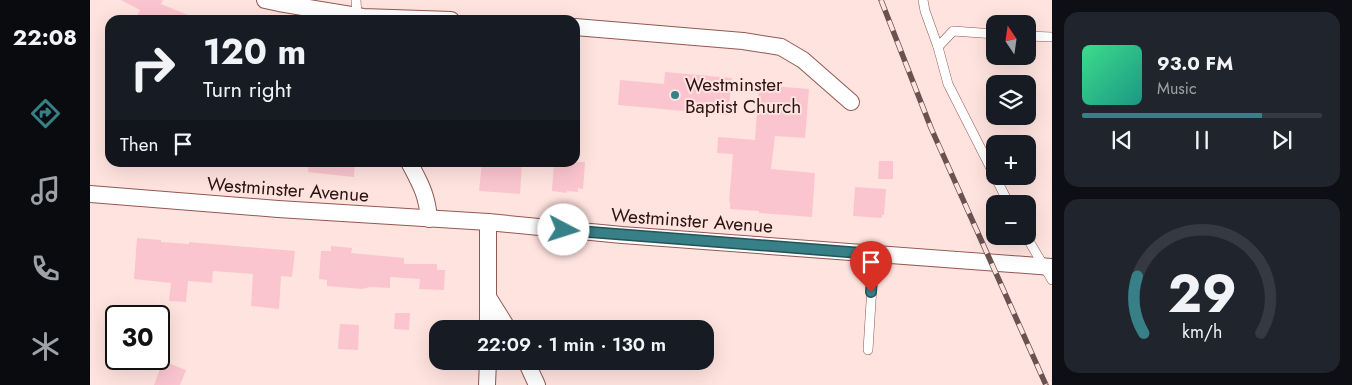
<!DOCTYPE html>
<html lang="en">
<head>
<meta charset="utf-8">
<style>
  body { margin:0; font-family:Jost,sans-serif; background:#20242c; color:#f1f3f6; height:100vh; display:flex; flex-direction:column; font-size:19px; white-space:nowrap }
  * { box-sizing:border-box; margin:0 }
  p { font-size:16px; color:#9ea1a6 }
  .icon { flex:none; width:28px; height:28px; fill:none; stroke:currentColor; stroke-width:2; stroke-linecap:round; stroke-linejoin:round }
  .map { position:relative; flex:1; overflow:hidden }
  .sheet { display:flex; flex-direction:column; gap:12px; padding:12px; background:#0d0f14; width:300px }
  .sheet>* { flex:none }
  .top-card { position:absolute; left:15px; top:15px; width:475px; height:152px; border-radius:15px; box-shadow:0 5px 20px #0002; background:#171b24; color:#f1f3f6; overflow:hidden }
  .needle { width:32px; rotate:347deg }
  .controls { position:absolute; left:896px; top:15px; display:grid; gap:10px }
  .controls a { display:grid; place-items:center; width:50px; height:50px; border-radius:10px; background:#171b24; box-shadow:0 5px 20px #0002; font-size:25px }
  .speed { position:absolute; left:15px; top:305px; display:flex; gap:10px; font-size:25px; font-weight:700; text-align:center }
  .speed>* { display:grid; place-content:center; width:65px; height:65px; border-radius:50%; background:#171b24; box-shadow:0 5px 20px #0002; line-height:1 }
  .speed .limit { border:2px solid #111; border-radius:8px; background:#fff; color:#111 }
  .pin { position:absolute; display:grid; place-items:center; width:42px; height:42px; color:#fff; margin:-51px -21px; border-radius:50% 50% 50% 0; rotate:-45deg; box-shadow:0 0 5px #0007 }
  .pin .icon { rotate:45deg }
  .me { position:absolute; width:55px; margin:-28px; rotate:95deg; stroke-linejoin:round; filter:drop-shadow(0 0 4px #0008) }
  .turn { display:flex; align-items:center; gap:18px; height:105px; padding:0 15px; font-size:22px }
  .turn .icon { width:65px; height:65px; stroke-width:2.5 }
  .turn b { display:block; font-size:35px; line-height:42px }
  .then { display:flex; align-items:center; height:48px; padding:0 15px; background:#0003; gap:10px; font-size:19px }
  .sheet .widget { flex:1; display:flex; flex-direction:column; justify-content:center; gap:8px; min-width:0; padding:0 18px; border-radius:15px; background:#20242c }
  .sheet .dial { align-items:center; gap:0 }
  .dial svg { height:130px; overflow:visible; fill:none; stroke:#363941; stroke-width:7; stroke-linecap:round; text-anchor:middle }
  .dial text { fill:#f1f3f6; stroke:none }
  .song { display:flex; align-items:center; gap:15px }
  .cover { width:60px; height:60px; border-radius:8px; background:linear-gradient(135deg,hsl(150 70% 55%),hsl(170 70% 35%)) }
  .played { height:5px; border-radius:2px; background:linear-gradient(90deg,#388088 75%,#363941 75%) }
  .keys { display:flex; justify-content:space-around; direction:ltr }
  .trip { position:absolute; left:339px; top:320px; width:285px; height:50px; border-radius:15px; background:#171b24; box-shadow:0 5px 20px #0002; font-weight:600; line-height:50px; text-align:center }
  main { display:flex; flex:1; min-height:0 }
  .tab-bar { display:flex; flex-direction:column; width:90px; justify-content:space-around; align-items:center; background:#090b0e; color:#9ea1a6 }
  .tab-bar .icon { width:35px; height:35px }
  .tab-bar .current { color:#388088 }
  .tab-bar b { font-size:22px; color:#f1f3f6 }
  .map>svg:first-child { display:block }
  .building { fill:#fbc5cf }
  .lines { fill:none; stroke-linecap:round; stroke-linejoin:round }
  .service-casing { stroke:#935852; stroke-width:10 }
  .minor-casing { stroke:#935852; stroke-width:18 }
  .service { stroke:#fff; stroke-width:9 }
  .minor { stroke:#fff; stroke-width:16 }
  .rail-casing { stroke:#6b5250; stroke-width:5.5 }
  .rail { stroke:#ffe3df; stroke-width:4; stroke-dasharray:11; stroke-linecap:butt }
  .route-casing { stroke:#245358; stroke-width:12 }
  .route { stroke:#388088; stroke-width:9 }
  .poi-dot { fill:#388088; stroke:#ffe3df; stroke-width:2 }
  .labels { text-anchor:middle; stroke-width:4; stroke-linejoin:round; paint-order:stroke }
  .poi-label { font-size:19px; fill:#2c1412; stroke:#ffe3df; text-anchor:start }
  .street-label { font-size:19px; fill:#2c1412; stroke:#ffe3df }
</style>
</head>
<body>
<main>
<nav class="tab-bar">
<b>22:08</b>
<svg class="icon current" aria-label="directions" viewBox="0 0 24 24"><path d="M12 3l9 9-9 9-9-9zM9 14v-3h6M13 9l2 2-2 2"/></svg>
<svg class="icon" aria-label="music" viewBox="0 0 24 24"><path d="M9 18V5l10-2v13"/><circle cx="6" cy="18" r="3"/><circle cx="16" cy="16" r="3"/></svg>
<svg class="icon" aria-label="phone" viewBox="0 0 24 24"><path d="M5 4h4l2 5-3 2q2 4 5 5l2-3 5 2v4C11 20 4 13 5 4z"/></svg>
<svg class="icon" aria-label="climate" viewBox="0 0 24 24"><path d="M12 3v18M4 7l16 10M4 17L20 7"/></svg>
</nav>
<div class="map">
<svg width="962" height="385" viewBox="0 0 962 385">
  <rect width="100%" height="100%" fill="#ffe3df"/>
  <!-- building -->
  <g class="building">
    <path d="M31 0H73L71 4 110 20H45L50 10Z"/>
    <path d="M575 72 642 78 638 115 528 105 530 80 574 84Z"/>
    <path d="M669 85 719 89 715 138 685 136 681 169 725 173 722 217 669 213V211L640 209V202H639L643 154 627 153 628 137 665 140Z"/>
    <path d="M789 161H803V179H788Z"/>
    <path d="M219 162H265L264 177 218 172Z"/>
    <path d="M392 162H432L430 194 389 191Z"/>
    <path d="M464 162H495L493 189 488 188V192L477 191V193L462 191Z"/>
    <path d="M765 187 796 189 794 215H792V218L763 216Z"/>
    <path d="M47 238 71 240V242L99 244V242L205 251 202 277 191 276 189 309 161 306 163 274 123 271 122 283 98 281 96 302 79 301 81 283 44 279Z"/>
    <path d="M241 246 262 248 261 253 314 258V264H347V270H355L354 290 329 289 330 279 300 277V288L280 287 272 289 237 286V280L229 279 231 251H241Z"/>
    <path d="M305 313H320L319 330 304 329Z"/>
    <path d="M250 324 269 325 268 350 248 349Z"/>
    <path d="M73 361 96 370 90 385H64Z"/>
  </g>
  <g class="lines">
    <defs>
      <g id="service">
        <path d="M266 0 267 16"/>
        <path d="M833 0 835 11 848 47"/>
        <path d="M905 34 863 31 848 47 858 84 919 204"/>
        <path d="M938 36 962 37"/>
        <path d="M936 236 962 280"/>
        <path d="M778 350 784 254"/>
      </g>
      <g id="minor">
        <path d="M175 0 189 3 273 17 361 20"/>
        <path d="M485 27 653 41 691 47 713 60 761 102"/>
        <path d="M319 162C330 183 337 194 339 219"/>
        <path d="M0 194 188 209 398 222 532 235 962 267"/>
        <path d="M398 297 418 329"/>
        <path d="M398 329V222"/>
        <path d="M436 361 447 385"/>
        <path d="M397 385 398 361"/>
      </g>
    </defs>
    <!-- service casing -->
    <use href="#service" class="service-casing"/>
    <!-- minor casing -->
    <use href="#minor" class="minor-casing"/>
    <!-- service -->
    <use href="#service" class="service"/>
    <!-- minor -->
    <use href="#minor" class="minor"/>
    <defs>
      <path id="rail" d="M791 0 841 128 956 385"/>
    </defs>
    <!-- rail casing -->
    <use href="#rail" class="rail-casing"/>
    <!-- rail -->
    <use href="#rail" class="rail"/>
  </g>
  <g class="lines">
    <defs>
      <path id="route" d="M474 230 784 254 781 292"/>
    </defs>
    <!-- route casing -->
    <use href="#route" class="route-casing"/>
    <!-- route -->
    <use href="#route" class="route"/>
  </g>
  <!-- markers -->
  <circle class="poi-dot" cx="585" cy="95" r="5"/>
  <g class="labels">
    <!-- poi labels -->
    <g class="poi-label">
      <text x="595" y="91">Westminster<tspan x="595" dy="22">Baptist Church</tspan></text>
    </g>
    <!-- street labels -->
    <g class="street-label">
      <text transform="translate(198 189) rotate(4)" y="7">Westminster Avenue</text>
      <text transform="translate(602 220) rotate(4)" y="7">Westminster Avenue</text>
    </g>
  </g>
</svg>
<div class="controls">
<a><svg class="needle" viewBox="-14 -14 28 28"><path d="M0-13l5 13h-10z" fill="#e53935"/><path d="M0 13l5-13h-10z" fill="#9ea1a6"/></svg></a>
<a><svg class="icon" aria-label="layers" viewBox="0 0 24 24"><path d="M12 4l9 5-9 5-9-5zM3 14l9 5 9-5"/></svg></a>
<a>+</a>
<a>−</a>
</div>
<div class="speed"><div class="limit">30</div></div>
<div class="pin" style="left:781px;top:292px;background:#d93025"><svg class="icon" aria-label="arrive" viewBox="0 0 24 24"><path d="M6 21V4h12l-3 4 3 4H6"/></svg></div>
<svg class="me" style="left:474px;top:230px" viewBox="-20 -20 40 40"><circle r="19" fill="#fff"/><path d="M0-13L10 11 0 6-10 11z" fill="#388088"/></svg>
<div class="trip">22:09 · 1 min · 130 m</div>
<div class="top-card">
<div class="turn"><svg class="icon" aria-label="right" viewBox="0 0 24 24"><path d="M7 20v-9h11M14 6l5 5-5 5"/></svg><div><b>120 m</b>Turn right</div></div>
<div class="then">Then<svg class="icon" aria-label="arrive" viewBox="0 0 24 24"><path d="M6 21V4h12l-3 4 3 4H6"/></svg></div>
</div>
</div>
<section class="sheet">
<div class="widget">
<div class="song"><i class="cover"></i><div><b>93.0 FM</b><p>Music</p></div></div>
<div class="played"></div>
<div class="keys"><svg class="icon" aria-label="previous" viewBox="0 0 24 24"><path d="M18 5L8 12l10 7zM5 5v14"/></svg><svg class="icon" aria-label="pause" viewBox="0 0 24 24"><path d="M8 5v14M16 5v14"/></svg><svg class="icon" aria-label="next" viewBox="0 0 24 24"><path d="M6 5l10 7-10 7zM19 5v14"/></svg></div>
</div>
<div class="widget dial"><svg viewBox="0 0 100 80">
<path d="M14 69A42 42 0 1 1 86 69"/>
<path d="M14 69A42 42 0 0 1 10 34" stroke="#388088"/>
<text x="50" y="56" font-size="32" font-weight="700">29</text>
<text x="50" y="72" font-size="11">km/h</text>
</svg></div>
</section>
</main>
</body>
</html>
